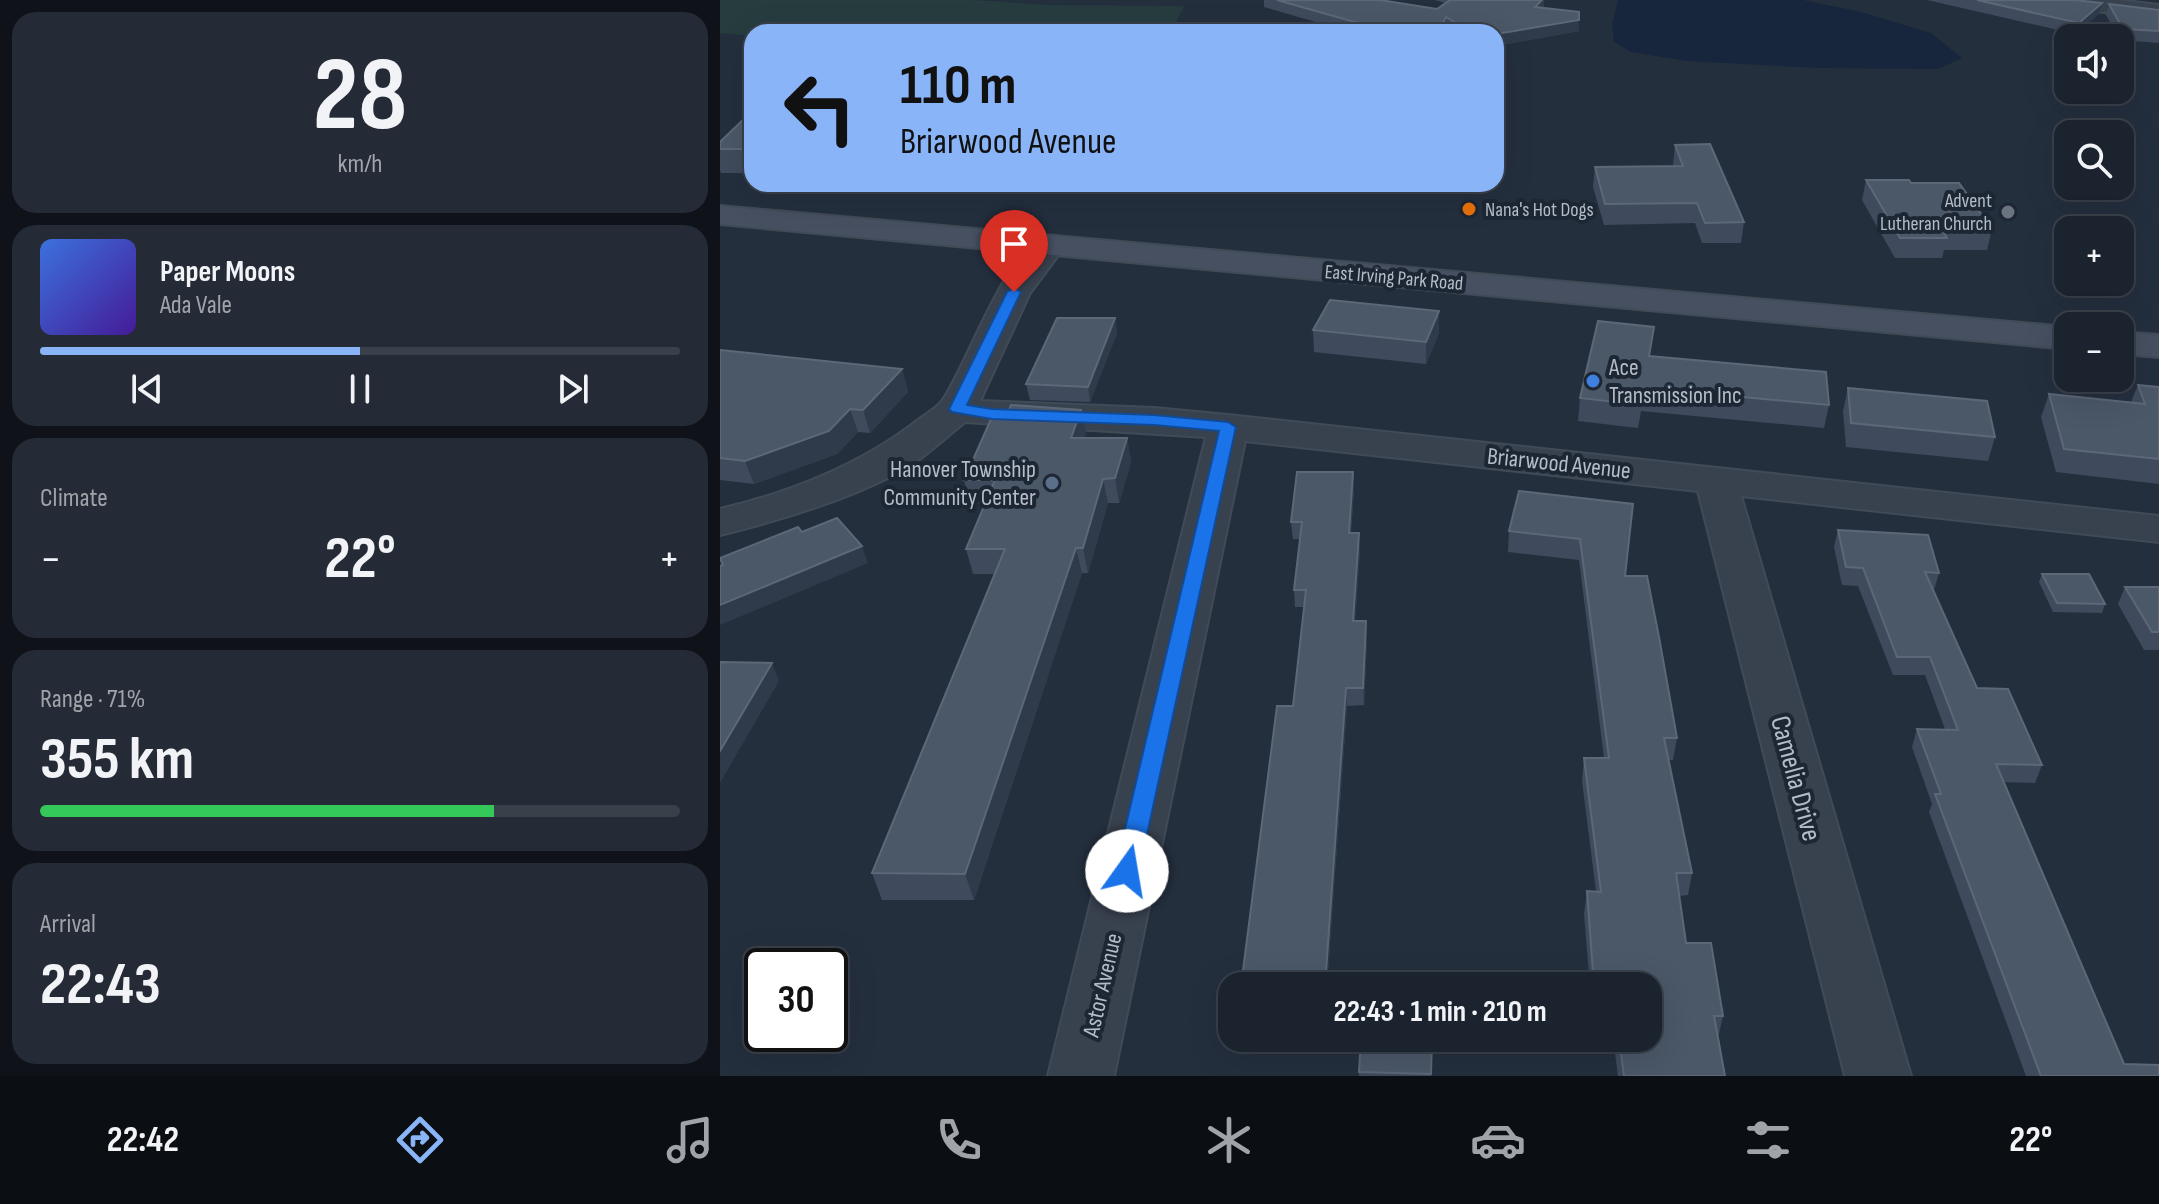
<!DOCTYPE html>
<html lang="en">
<head>
<meta charset="utf-8">
<style>
  body { margin:0; font-family:"Sofia Sans Condensed",sans-serif; background:#242b36; color:#f1f3f6; height:100vh; display:flex; flex-direction:column; font-size:30px; white-space:nowrap }
  * { box-sizing:border-box; margin:0 }
  p { font-size:26px; color:#a0a4aa }
  .icon { flex:none; width:44px; height:44px; fill:none; stroke:currentColor; stroke-width:2; stroke-linecap:round; stroke-linejoin:round }
  .map { position:relative; flex:1; overflow:hidden }
  .sheet { display:flex; flex-direction:column; gap:12px; padding:12px; background:#0f1319; width:720px }
  .sheet>* { flex:none }
  .hud { position:absolute; left:24px; top:24px; width:760px; height:168px; border-radius:24px; box-shadow:0 8px 32px #0002,0 0 0 2px #39404a; background:#8ab4f8; color:#111; overflow:hidden }
  .buttons { position:absolute; left:1334px; top:24px; display:grid; gap:16px }
  .buttons a { display:grid; place-items:center; width:80px; height:80px; border-radius:16px; background:#1b232e; box-shadow:0 8px 32px #0002,0 0 0 2px #39404a; font-size:40px }
  .speed { position:absolute; left:24px; top:948px; display:flex; gap:16px; font-size:40px; font-weight:700; text-align:center }
  .speed>* { display:grid; place-content:center; width:104px; height:104px; border-radius:50%; background:#1b232e; box-shadow:0 8px 32px #0002,0 0 0 2px #39404a; line-height:1 }
  .speed .limit { border:4px solid #111; border-radius:12px; background:#fff; color:#111 }
  .pin { position:absolute; display:grid; place-items:center; width:68px; height:68px; color:#fff; margin:-82px -34px; border-radius:50% 50% 50% 0; rotate:-45deg; box-shadow:0 0 8px #0007 }
  .pin .icon { rotate:45deg }
  .me { position:absolute; width:88px; margin:-44px; rotate:13deg; stroke-linejoin:round; filter:drop-shadow(0 0 6px #0008) }
  .turn { display:flex; align-items:center; gap:28px; height:168px; padding:0 24px; font-size:36px }
  .turn .icon { width:104px; height:104px; stroke-width:2.5 }
  .turn b { display:block; font-size:56px; line-height:68px }
  .big { font-size:60px; font-weight:700; line-height:1.1 }
  .sheet .card { flex:1; display:flex; flex-direction:column; justify-content:center; gap:12px; min-width:0; padding:0 28px; border-radius:24px; background:#242b36 }
  .sheet .dial { align-items:center; gap:0 }
  .dial b { font-size:104px; line-height:1 }
  .song { display:flex; align-items:center; gap:24px }
  .cover { width:96px; height:96px; border-radius:12px; background:linear-gradient(135deg,hsl(220 70% 55%),hsl(260 70% 35%)) }
  .played { height:8px; border-radius:4px; background:linear-gradient(90deg,#8ab4f8 50%,#39404a 50%) }
  .keys { display:flex; justify-content:space-around; direction:ltr }
  .heat { display:flex; justify-content:space-between; align-items:center; font-size:44px; direction:ltr }
  .charge { height:12px; border-radius:6px; background:linear-gradient(90deg,#34c759 71%,#39404a 0) }
  .trip { position:absolute; left:498px; top:972px; width:444px; height:80px; border-radius:24px; background:#1b232e; box-shadow:0 8px 32px #0002,0 0 0 2px #39404a; font-weight:700; line-height:80px; text-align:center }
  .dock { display:flex; height:128px; justify-content:space-around; align-items:center; background:#0b0e12; color:#a0a4aa }
  .dock .icon { width:56px; height:56px }
  .dock .selected { color:#8ab4f8 }
  .dock b { font-size:36px; color:#f1f3f6 }
  main { display:flex; flex:1; min-height:0 }
  .map>svg:first-child { display:block }
  .green { fill:#263c3f }
  .water { fill:#17263c }
  .lines { fill:none; stroke-linecap:round; stroke-linejoin:round }
  .street-casing { stroke:#414a57; stroke-width:4 }
  .secondary-casing { stroke:#414a57; stroke-width:4 }
  .street { fill:#38414e; fill-rule:evenodd }
  .secondary { fill:#465061; fill-rule:evenodd }
  .wall { fill:#3f4b5c }
  .shaded-wall { fill:#2f3b4b }
  .building { fill:#4b5868; stroke:#5c6777; stroke-width:2 }
  .route { fill:#1a73e8; stroke:#114b97; stroke-width:2 }
  .food-dot { fill:#e8710a; stroke:#1d2633; stroke-width:3 }
  .worship-dot { fill:#6b7280; stroke:#1d2633; stroke-width:3 }
  .shop-dot { fill:#3f7fe0; stroke:#1d2633; stroke-width:3 }
  .service-dot { fill:#5c6f8a; stroke:#1d2633; stroke-width:3 }
  .labels { text-anchor:middle; stroke-width:8; stroke-linejoin:round; paint-order:stroke }
  .far-poi-label { font-size:20px; fill:#b4bcc9; stroke:#1d2633; text-anchor:end }
  .far-street-label { font-size:20px; fill:#b4bcc9; stroke:#1d2633 }
  .poi-label { font-size:24px; fill:#b4bcc9; stroke:#1d2633; text-anchor:start }
  .street-label { font-size:24px; fill:#b4bcc9; stroke:#1d2633 }
  .near-street-label { font-size:28px; fill:#b4bcc9; stroke:#1d2633 }
</style>
</head>
<body>
<main>
<section class="sheet">
<div class="card dial"><b>28</b><p>km/h</p></div>
<div class="card">
<div class="song"><i class="cover"></i><div><b>Paper Moons</b><p>Ada Vale</p></div></div>
<div class="played"></div>
<div class="keys"><svg class="icon" aria-label="previous" viewBox="0 0 24 24"><path d="M18 5L8 12l10 7zM5 5v14"/></svg><svg class="icon" aria-label="pause" viewBox="0 0 24 24"><path d="M8 5v14M16 5v14"/></svg><svg class="icon" aria-label="next" viewBox="0 0 24 24"><path d="M6 5l10 7-10 7zM19 5v14"/></svg></div>
</div>
<div class="card"><p>Climate</p>
<div class="heat"><a>−</a><b class="big">22°</b><a>+</a></div>
</div>
<div class="card"><p>Range · 71%</p><b class="big">355 km</b><div class="charge"></div></div>
<div class="card"><p>Arrival</p><b class="big">22:43</b></div>
</section>
<div class="map">
<svg width="1439" height="1076" viewBox="0 0 1439 1076">
  <rect width="100%" height="100%" fill="#242f3e"/>
  <!-- green -->
  <path class="green" d="M0 0H254L329 5 464 6 451 32H32V36L0 33Z"/>
  <!-- water -->
  <path class="water" d="M898 0H1083L1141 12 1211 33 1242 58 1218 69 1097 68 966 61 911 52 894 42 892 25Z"/>
  <g class="lines">
    <defs>
      <g id="street">
        <path d="M1333 0H1397L1439 5V19L1344 7Z"/>
        <path d="M329 236 340 239 345 246 310 293 260 401 434 408 508 415 1439 516V542L1021 496 1191 1076H1125L978 491 525 441 394 1076H328L486 437 245 422C229 435 213 449 197 461 148 494 58 521 0 535V509C69 493 142 464 198 420 206 414 216 409 222 401 248 365 285 247 329 236Z"/>
      </g>
      <g id="secondary">
        <path d="M0 206 1348 327V349L0 224Z"/>
        <path d="M1400 332 1439 335V357L1400 354Z"/>
      </g>
    </defs>
    <!-- street casing -->
    <use href="#street" class="street-casing"/>
    <!-- secondary casing -->
    <use href="#secondary" class="secondary-casing"/>
    <!-- street -->
    <use href="#street" class="street"/>
    <!-- secondary -->
    <use href="#secondary" class="secondary"/>
  </g>
  <!-- wall -->
  <g class="wall">
    <path d="M544 0H660L717 9 726 3 714 0H824V8L859 31 776 46V32H731L726 29 724 32H630L544 7Z"/>
    <path d="M1207 0H1355L1382 3 1379 14 1356 34Z"/>
    <path d="M1389 4 1439 10V43L1400 40V38H1399L1386 15Z"/>
    <path d="M32 116V173H1L0 170V142Z"/>
    <path d="M955 145 1024 222 1021 243H982L975 223 884 225 873 187 875 167 953 166Z"/>
    <path d="M1146 180 1191 183 1272 229 1267 250H1224L1222 258H1175L1142 200Z"/>
    <path d="M395 318 397 333 370 402 310 400 306 384Z"/>
    <path d="M593 330 719 333 706 364 594 352Z"/>
    <path d="M0 350 182 369 188 392 150 433 138 432 117 454 34 484 0 480Z"/>
    <path d="M931 356 1109 405 1104 428 921 411 918 428 858 421 860 398Z"/>
    <path d="M1418 385 1439 387V484L1336 472 1321 417 1329 394 1411 402Z"/>
    <path d="M1128 388 1275 437 1268 461 1126 447 1123 411Z"/>
    <path d="M366 433 364 438H407L411 462 399 503H388L368 573H362L254 900H162L152 873 274 574H253L246 549 264 504H250L244 480Z"/>
    <path d="M633 472 634 489 631 533 640 550 635 621H646L647 639 644 705 627 706 607 986H521L573 706 584 607H575L574 590 580 539H573L571 522Z"/>
    <path d="M913 504 905 576 957 738 953 760H949L972 873 968 895 959 896 966 943 1003 1016 998 1038 1005 1076H898L893 1038H928V986H870L864 914 867 891H876L862 781 864 758H884L859 560 788 552 789 531Z"/>
    <path d="M1118 530 1219 573 1214 590H1213L1257 688 1322 765 1315 783 1283 782 1404 1064 1439 1076H1306L1209 812 1212 804 1192 747 1197 729H1225L1205 675H1173L1138 586 1122 585 1114 547Z"/>
    <path d="M1322 574 1385 604 1382 613 1333 612 1319 582Z"/>
    <path d="M1405 587H1439V650H1424L1398 604Z"/>
    <path d="M516 1038H604L603 1050H518Z"/>
    <path d="M712 1038 711 1076H639V1072Z"/>
  </g>
  <!-- shaded-wall -->
  <g class="shaded-wall">
    <path d="M822 0H824V9L815 7Z"/>
    <path d="M1382 3 1379 14 1356 34 1359 23Z"/>
    <path d="M726 17V29L724 32H719Z"/>
    <path d="M859 20V31L776 46V34Z"/>
    <path d="M719 311V333L706 364V342Z"/>
    <path d="M395 318 397 333 370 402 368 387Z"/>
    <path d="M182 369 188 392 150 433 143 410Z"/>
    <path d="M130 409 138 432 117 454 34 484 25 461Z"/>
    <path d="M361 410 366 433 356 462 351 438Z"/>
    <path d="M407 438 411 462 399 503 395 478Z"/>
    <path d="M633 472 634 489 629 550V533Z"/>
    <path d="M383 479 388 503 368 573 363 548Z"/>
    <path d="M639 533 640 550 634 639 633 621Z"/>
    <path d="M142 546 148 563 0 625V605Z"/>
    <path d="M356 548 362 573 254 900 245 874Z"/>
    <path d="M646 621 647 639 644 705 643 688Z"/>
    <path d="M52 663 59 681 0 783V751Z"/>
    <path d="M626 688 627 706 607 986H605Z"/>
  </g>
  <!-- building -->
  <g class="building">
    <path d="M557 0H660L717 9 730 0H822L815 7 859 12V20L776 34V32H750L726 17 719 32H670Z"/>
    <path d="M1257 0H1355L1382 3 1359 23Z"/>
    <path d="M1389 4 1439 10V31L1403 29Z"/>
    <path d="M27 116H32V149H0V142Z"/>
    <path d="M990 144 1024 222 985 223 977 203 885 204 875 167 963 166 955 145Z"/>
    <path d="M1146 180H1189L1191 183H1239L1272 229H1222L1227 238H1180Z"/>
    <path d="M610 300 719 311 706 342 593 330Z"/>
    <path d="M337 318H395L368 387 306 384Z"/>
    <path d="M878 321 934 327 929 356 1106 372 1109 405 924 388 921 405 860 398Z"/>
    <path d="M0 350 182 369 143 410 130 409 109 431 25 461 0 458Z"/>
    <path d="M1418 385 1439 387V459L1344 449 1329 394 1425 404Z"/>
    <path d="M1128 388 1267 401 1275 437 1131 423Z"/>
    <path d="M291 405 361 410 351 438H407L395 478 383 479 363 548H356L245 874 152 873 285 549H246L275 480H244L275 410H289Z"/>
    <path d="M577 472H633L629 533H639L633 621H646L643 688H626L605 986H521L557 706H573L586 590H574L582 522H571Z"/>
    <path d="M799 491 913 504 905 576H927L939 637 957 738H944L972 873H956L966 943H991L1003 1016H994L1005 1076H904L899 1038H928V986H874L867 891 881 892 864 758H889L860 539 789 531Z"/>
    <path d="M117 518 142 546 0 605V566L3 565 0 558 78 527 82 532Z"/>
    <path d="M1118 530 1208 535 1219 573 1205 572 1257 688 1288 689 1322 765 1276 764 1404 1064 1439 1065V1076H1321L1215 794H1221L1197 729 1238 730 1210 657H1177L1143 568 1126 567Z"/>
    <path d="M1322 574H1369L1385 604 1337 603Z"/>
    <path d="M1405 587H1439V632H1432Z"/>
    <path d="M0 662 52 663 0 751Z"/>
    <path d="M641 1038H712L711 1074 639 1072Z"/>
  </g>
  <!-- route -->
  <path class="route" d="M294 288 301 292 247 405 272 409 434 415 508 422 516 427 419 871 416 878 407 881 399 878 395 871 499 431 434 425 272 419 232 412 229 409 287 292Z"/>
  <!-- markers -->
  <circle class="food-dot" cx="749" cy="209" r="8"/>
  <circle class="worship-dot" cx="1288" cy="212" r="8"/>
  <circle class="shop-dot" cx="873" cy="381" r="8"/>
  <circle class="service-dot" cx="332" cy="483" r="8"/>
  <g class="labels">
    <!-- far-poi labels -->
    <g class="far-poi-label">
      <text x="1272" y="207">Advent<tspan x="1272" dy="23">Lutheran Church</tspan></text>
      <text x="765" y="216" text-anchor="start">Nana's Hot Dogs</text>
    </g>
    <!-- far-street labels -->
    <g class="far-street-label">
      <text transform="translate(674 277) rotate(5)" y="7">East Irving Park Road</text>
    </g>
    <!-- poi labels -->
    <g class="poi-label">
      <text x="889" y="375">Ace<tspan x="889" dy="28">Transmission Inc</tspan></text>
      <text x="316" y="477" text-anchor="end">Hanover Township<tspan x="316" dy="28">Community Center</tspan></text>
    </g>
    <!-- street labels -->
    <g class="street-label">
      <text transform="translate(839 463) rotate(6)" y="8">Briarwood Avenue</text>
      <text transform="translate(382 985) rotate(-77)" y="8">Astor Avenue</text>
    </g>
    <!-- near-street labels -->
    <g class="near-street-label">
      <text transform="translate(1077 778) rotate(75)" y="10">Camelia Drive</text>
    </g>
  </g>
</svg>
<div class="buttons">
<a><svg class="icon" aria-label="sound" viewBox="0 0 24 24"><path d="M4 9h4l5-4v14l-5-4H4zM17 9q2 3 0 6"/></svg></a>
<a><svg class="icon" aria-label="search" viewBox="0 0 24 24"><circle cx="10" cy="10" r="6"/><path d="M15 15l6 6"/></svg></a>
<a>+</a>
<a>−</a>
</div>
<div class="speed"><div class="limit">30</div></div>
<div class="pin" style="left:294px;top:292px;background:#d93025"><svg class="icon" aria-label="arrive" viewBox="0 0 24 24"><path d="M6 21V4h12l-3 4 3 4H6"/></svg></div>
<svg class="me" style="left:407px;top:871px" viewBox="-20 -20 40 40"><circle r="19" fill="#fff"/><path d="M0-13L10 11 0 6-10 11z" fill="#1a73e8"/></svg>
<div class="trip">22:43 · 1 min · 210 m</div>
<div class="hud">
<div class="turn"><svg class="icon" aria-label="left" viewBox="0 0 24 24"><path d="M17 20v-9H6M10 6l-5 5 5 5"/></svg><div><b>110 m</b>Briarwood Avenue</div></div>
</div>
</div>
</main>
<nav class="dock">
<b>22:42</b>
<svg class="icon selected" aria-label="directions" viewBox="0 0 24 24"><path d="M12 3l9 9-9 9-9-9zM9 14v-3h6M13 9l2 2-2 2"/></svg>
<svg class="icon" aria-label="music" viewBox="0 0 24 24"><path d="M9 18V5l10-2v13"/><circle cx="6" cy="18" r="3"/><circle cx="16" cy="16" r="3"/></svg>
<svg class="icon" aria-label="phone" viewBox="0 0 24 24"><path d="M5 4h4l2 5-3 2q2 4 5 5l2-3 5 2v4C11 20 4 13 5 4z"/></svg>
<svg class="icon" aria-label="climate" viewBox="0 0 24 24"><path d="M12 3v18M4 7l16 10M4 17L20 7"/></svg>
<svg class="icon" aria-label="car" viewBox="0 0 24 24"><path d="M5 17H2v-5l4-1 3-4h7l3 4 3 1v5h-3M9 17h6M6 11h13"/><circle cx="7" cy="17" r="2"/><circle cx="17" cy="17" r="2"/></svg>
<svg class="icon" aria-label="filters" viewBox="0 0 24 24"><path d="M4 7h16M4 17h16"/><circle cx="9" cy="7" r="2"/><circle cx="15" cy="17" r="2"/></svg>
<b>22°</b>
</nav>
</body>
</html>
